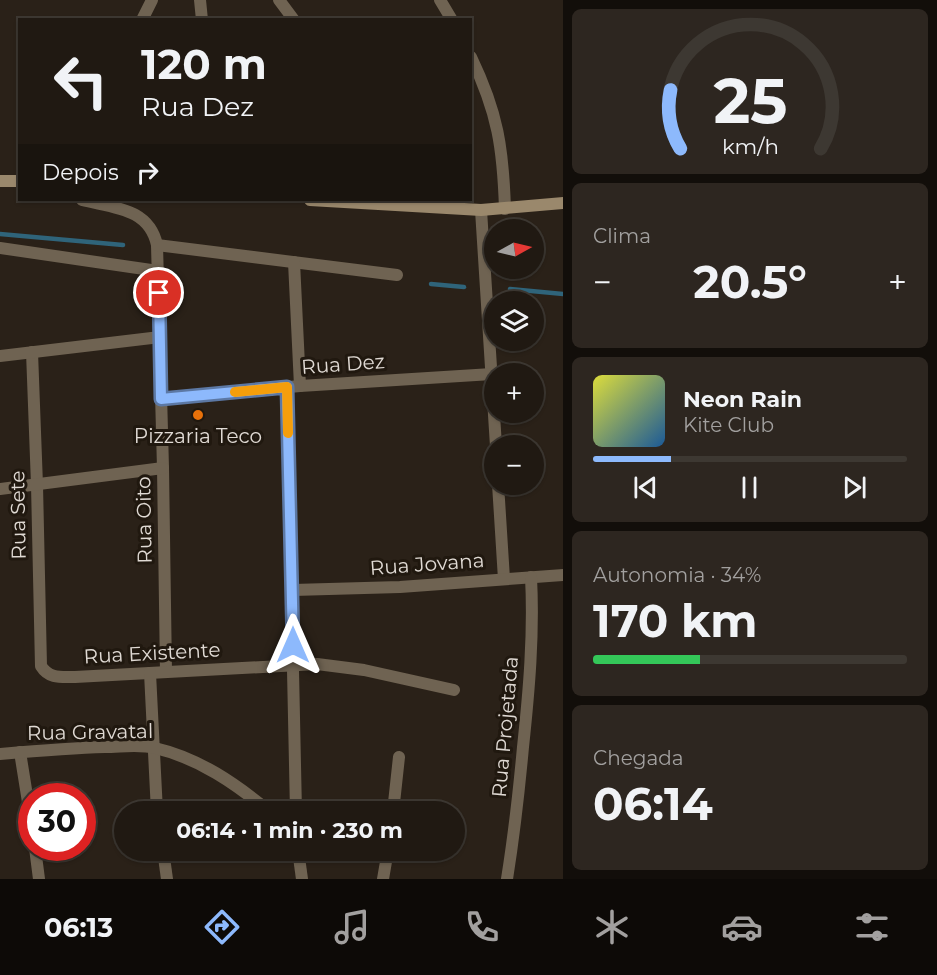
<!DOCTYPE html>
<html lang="pt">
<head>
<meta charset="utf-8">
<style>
  body { margin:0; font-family:Montserrat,sans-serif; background:#2d2620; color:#f1f3f6; height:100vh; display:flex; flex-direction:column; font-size:22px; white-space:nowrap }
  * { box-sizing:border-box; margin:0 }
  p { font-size:20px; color:#a2a09f }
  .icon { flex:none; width:33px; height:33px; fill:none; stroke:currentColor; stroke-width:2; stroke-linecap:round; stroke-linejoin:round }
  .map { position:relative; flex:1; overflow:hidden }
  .sheet { display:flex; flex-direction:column; gap:9px; padding:9px; background:#120e0a; width:374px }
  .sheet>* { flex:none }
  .hud { position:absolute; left:18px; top:18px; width:454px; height:183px; border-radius:0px; box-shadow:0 2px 4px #0004,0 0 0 2px #3d3832; background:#201912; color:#f1f3f6; overflow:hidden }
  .needle { width:39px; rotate:82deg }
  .buttons { position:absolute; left:484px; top:219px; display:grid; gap:12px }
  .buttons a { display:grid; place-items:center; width:60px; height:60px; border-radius:50%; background:#201912; box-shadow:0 2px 4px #0004,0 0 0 2px #3d3832; font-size:30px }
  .speed { position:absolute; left:18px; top:783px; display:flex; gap:12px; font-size:30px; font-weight:700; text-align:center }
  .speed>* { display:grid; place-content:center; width:78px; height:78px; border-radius:50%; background:#201912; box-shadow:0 2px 4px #0004,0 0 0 2px #3d3832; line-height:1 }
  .speed .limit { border:9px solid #d22; background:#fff; color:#111 }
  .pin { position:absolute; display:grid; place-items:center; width:51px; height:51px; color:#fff; margin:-26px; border:3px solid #fff; border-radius:50%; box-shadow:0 2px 6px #0007 }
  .me { position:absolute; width:66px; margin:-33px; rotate:0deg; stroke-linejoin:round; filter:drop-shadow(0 0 4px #0008) }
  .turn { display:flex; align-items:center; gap:21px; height:126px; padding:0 24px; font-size:27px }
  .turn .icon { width:78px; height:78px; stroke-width:2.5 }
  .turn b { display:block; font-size:42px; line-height:51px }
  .then { display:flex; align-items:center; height:57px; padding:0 24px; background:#0003; gap:12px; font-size:22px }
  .big { font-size:45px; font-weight:700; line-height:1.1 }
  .sheet .widget { flex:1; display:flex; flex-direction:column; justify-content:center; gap:9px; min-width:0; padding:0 21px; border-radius:9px; background:#2d2620 }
  .sheet .dial { align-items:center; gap:0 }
  .dial svg { height:156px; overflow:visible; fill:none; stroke:#3d3832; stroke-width:7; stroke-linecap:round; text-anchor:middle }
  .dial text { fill:#f1f3f6; stroke:none }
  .song { display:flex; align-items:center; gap:18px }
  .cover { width:72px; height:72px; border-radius:9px; background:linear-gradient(135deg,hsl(60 70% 55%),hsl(210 70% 35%)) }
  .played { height:6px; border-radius:3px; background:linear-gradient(90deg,#8db9fc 25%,#3d3832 25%) }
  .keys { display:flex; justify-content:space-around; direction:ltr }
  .heat { display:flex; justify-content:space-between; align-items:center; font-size:33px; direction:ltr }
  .charge { height:9px; border-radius:4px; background:linear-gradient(90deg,#34c759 34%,#3d3832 0) }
  .trip { position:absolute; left:114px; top:801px; width:351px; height:60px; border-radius:30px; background:#201912; box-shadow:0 2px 4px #0004,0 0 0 2px #3d3832; font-weight:700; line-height:60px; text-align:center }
  .dock { display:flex; height:96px; justify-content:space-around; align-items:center; background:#0d0a07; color:#a2a09f }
  .dock .icon { width:42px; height:42px }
  .dock .on { color:#8db9fc }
  .dock b { font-size:27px; color:#f1f3f6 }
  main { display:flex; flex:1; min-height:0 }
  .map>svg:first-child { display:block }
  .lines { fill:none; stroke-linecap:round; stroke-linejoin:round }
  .stream { stroke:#2f647a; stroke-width:4.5 }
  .minor { stroke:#6f6352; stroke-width:12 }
  .secondary { stroke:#9a886c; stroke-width:12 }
  .route-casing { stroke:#5c78a4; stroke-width:15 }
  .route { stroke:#8db9fc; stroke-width:10 }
  .slow { stroke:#f59e0b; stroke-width:10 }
  .food-dot { fill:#e8710a; stroke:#20180f; stroke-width:2 }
  .labels { text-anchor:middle; stroke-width:6; stroke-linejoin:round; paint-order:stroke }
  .street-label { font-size:20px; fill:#e0dad4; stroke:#20180f }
  .poi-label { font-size:20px; fill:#e0dad4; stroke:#20180f }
</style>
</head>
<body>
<main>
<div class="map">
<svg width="564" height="879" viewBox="0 0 564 879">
  <rect width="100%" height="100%" fill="#2a2118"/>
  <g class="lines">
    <!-- stream -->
    <g class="stream">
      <path d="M0 234 123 245"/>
      <path d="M431 284 464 287"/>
      <path d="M510 289 564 294"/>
    </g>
    <!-- minor -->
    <g class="minor">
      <path d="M200 0 202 20"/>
      <path d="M279 0 294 20"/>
      <path d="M440 0 452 20"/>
      <path d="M142 20 152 0"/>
      <path d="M471 57C498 113 503 148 505 209"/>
      <path d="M82 200C114 208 149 208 157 245L163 468 166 672"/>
      <path d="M481 210 496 446"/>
      <path d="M157 245 397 275"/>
      <path d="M0 248 158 271"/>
      <path d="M294 262 300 386"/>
      <path d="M32 352 37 485 41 666C49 679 61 677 75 677L317 664 364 670 454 690"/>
      <path d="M0 356 160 337"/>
      <path d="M287 387 296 812"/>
      <path d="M161 399 300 386 492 374"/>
      <path d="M498 484 504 579"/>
      <path d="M0 489 163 468"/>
      <path d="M293 590 400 587 564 575"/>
      <path d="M150 673 157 812"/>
      <path d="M20 752 32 827"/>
      <path d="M0 754C35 751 70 748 105 747 121 747 140 744 155 748 199 758 236 784 270 812"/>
      <path d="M393 812 399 757"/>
      <path d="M35 848 39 879"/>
      <path d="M163 850 167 879"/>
      <path d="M298 850 302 879"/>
      <path d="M383 879 388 850"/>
      <path d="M507 879C514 835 519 791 523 747 529 691 534 634 531 577"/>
    </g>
    <!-- secondary -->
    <g class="secondary">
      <path d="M0 181H20"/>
      <path d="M310 200 481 210 564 203"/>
    </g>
  </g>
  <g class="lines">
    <defs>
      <path id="route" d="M159 293 161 399 287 387 293 645"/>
    </defs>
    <!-- route casing -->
    <use href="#route" class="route-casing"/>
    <!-- route -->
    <use href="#route" class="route"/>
    <!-- slow -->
    <path class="slow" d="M235 392 287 387 288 433"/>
  </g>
  <!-- markers -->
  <circle class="food-dot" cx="198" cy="415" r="6"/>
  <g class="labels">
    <!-- street labels -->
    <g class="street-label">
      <text transform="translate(343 364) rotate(-4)" y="7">Rua Dez</text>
      <text transform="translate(18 515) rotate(-91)" y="7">Rua Sete</text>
      <text transform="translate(144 520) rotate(-91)" y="7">Rua Oito</text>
      <text transform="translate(427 564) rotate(-4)" y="7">Rua Jovana</text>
      <text transform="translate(152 653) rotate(-3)" y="7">Rua Existente</text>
      <text transform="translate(505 727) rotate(-85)" y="7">Rua Projetada</text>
      <text transform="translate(90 732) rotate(-1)" y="7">Rua Gravatal</text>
    </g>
    <!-- poi labels -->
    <g class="poi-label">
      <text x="198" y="443">Pizzaria Teco</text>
    </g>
  </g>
</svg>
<div class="buttons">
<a><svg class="needle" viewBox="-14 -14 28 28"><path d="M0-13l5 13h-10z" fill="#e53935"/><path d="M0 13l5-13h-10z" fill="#a2a09f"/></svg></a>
<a><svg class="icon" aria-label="layers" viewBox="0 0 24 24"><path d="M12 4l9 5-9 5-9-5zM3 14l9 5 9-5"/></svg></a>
<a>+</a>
<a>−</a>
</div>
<div class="speed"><div class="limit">30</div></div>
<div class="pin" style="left:159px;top:293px;background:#d93025"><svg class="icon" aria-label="arrive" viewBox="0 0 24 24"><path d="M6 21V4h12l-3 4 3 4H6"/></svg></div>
<svg class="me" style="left:293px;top:645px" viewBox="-20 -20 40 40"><path d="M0-17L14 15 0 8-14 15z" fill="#8db9fc" stroke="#fff" stroke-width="4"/></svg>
<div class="trip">06:14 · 1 min · 230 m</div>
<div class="hud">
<div class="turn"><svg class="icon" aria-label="left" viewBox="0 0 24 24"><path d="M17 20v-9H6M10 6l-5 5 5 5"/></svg><div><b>120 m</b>Rua Dez</div></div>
<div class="then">Depois<svg class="icon" aria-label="right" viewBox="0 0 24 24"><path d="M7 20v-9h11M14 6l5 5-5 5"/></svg></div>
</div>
</div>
<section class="sheet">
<div class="widget dial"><svg viewBox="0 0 100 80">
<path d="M14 69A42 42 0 1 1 86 69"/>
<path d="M14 69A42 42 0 0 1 9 39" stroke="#8db9fc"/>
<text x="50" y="56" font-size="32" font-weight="700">25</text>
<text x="50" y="72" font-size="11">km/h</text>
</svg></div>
<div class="widget"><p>Clima</p>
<div class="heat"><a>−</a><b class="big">20.5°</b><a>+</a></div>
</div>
<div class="widget">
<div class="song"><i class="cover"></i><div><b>Neon Rain</b><p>Kite Club</p></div></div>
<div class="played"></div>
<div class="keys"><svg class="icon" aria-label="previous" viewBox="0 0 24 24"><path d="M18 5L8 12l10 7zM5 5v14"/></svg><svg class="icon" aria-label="pause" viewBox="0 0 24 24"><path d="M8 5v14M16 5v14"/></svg><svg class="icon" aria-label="next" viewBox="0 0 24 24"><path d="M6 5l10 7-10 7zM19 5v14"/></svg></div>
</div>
<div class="widget"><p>Autonomia · 34%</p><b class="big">170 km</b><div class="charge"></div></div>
<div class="widget"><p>Chegada</p><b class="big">06:14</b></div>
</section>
</main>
<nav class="dock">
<b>06:13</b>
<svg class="icon on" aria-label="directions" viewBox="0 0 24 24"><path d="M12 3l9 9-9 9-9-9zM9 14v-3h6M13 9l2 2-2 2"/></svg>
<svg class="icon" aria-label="music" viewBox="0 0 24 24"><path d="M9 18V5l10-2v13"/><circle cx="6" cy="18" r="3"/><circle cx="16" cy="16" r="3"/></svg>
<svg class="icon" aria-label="phone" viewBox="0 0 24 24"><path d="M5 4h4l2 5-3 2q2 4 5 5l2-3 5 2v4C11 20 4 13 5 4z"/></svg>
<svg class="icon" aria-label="climate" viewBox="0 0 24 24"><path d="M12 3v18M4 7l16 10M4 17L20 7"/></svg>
<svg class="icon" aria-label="car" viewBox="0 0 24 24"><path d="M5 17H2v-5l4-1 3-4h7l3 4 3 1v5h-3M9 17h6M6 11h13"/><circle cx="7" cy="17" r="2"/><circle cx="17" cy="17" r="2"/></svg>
<svg class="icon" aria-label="filters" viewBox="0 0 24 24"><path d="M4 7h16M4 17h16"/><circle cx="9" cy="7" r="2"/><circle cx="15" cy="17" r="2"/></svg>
</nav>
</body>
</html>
